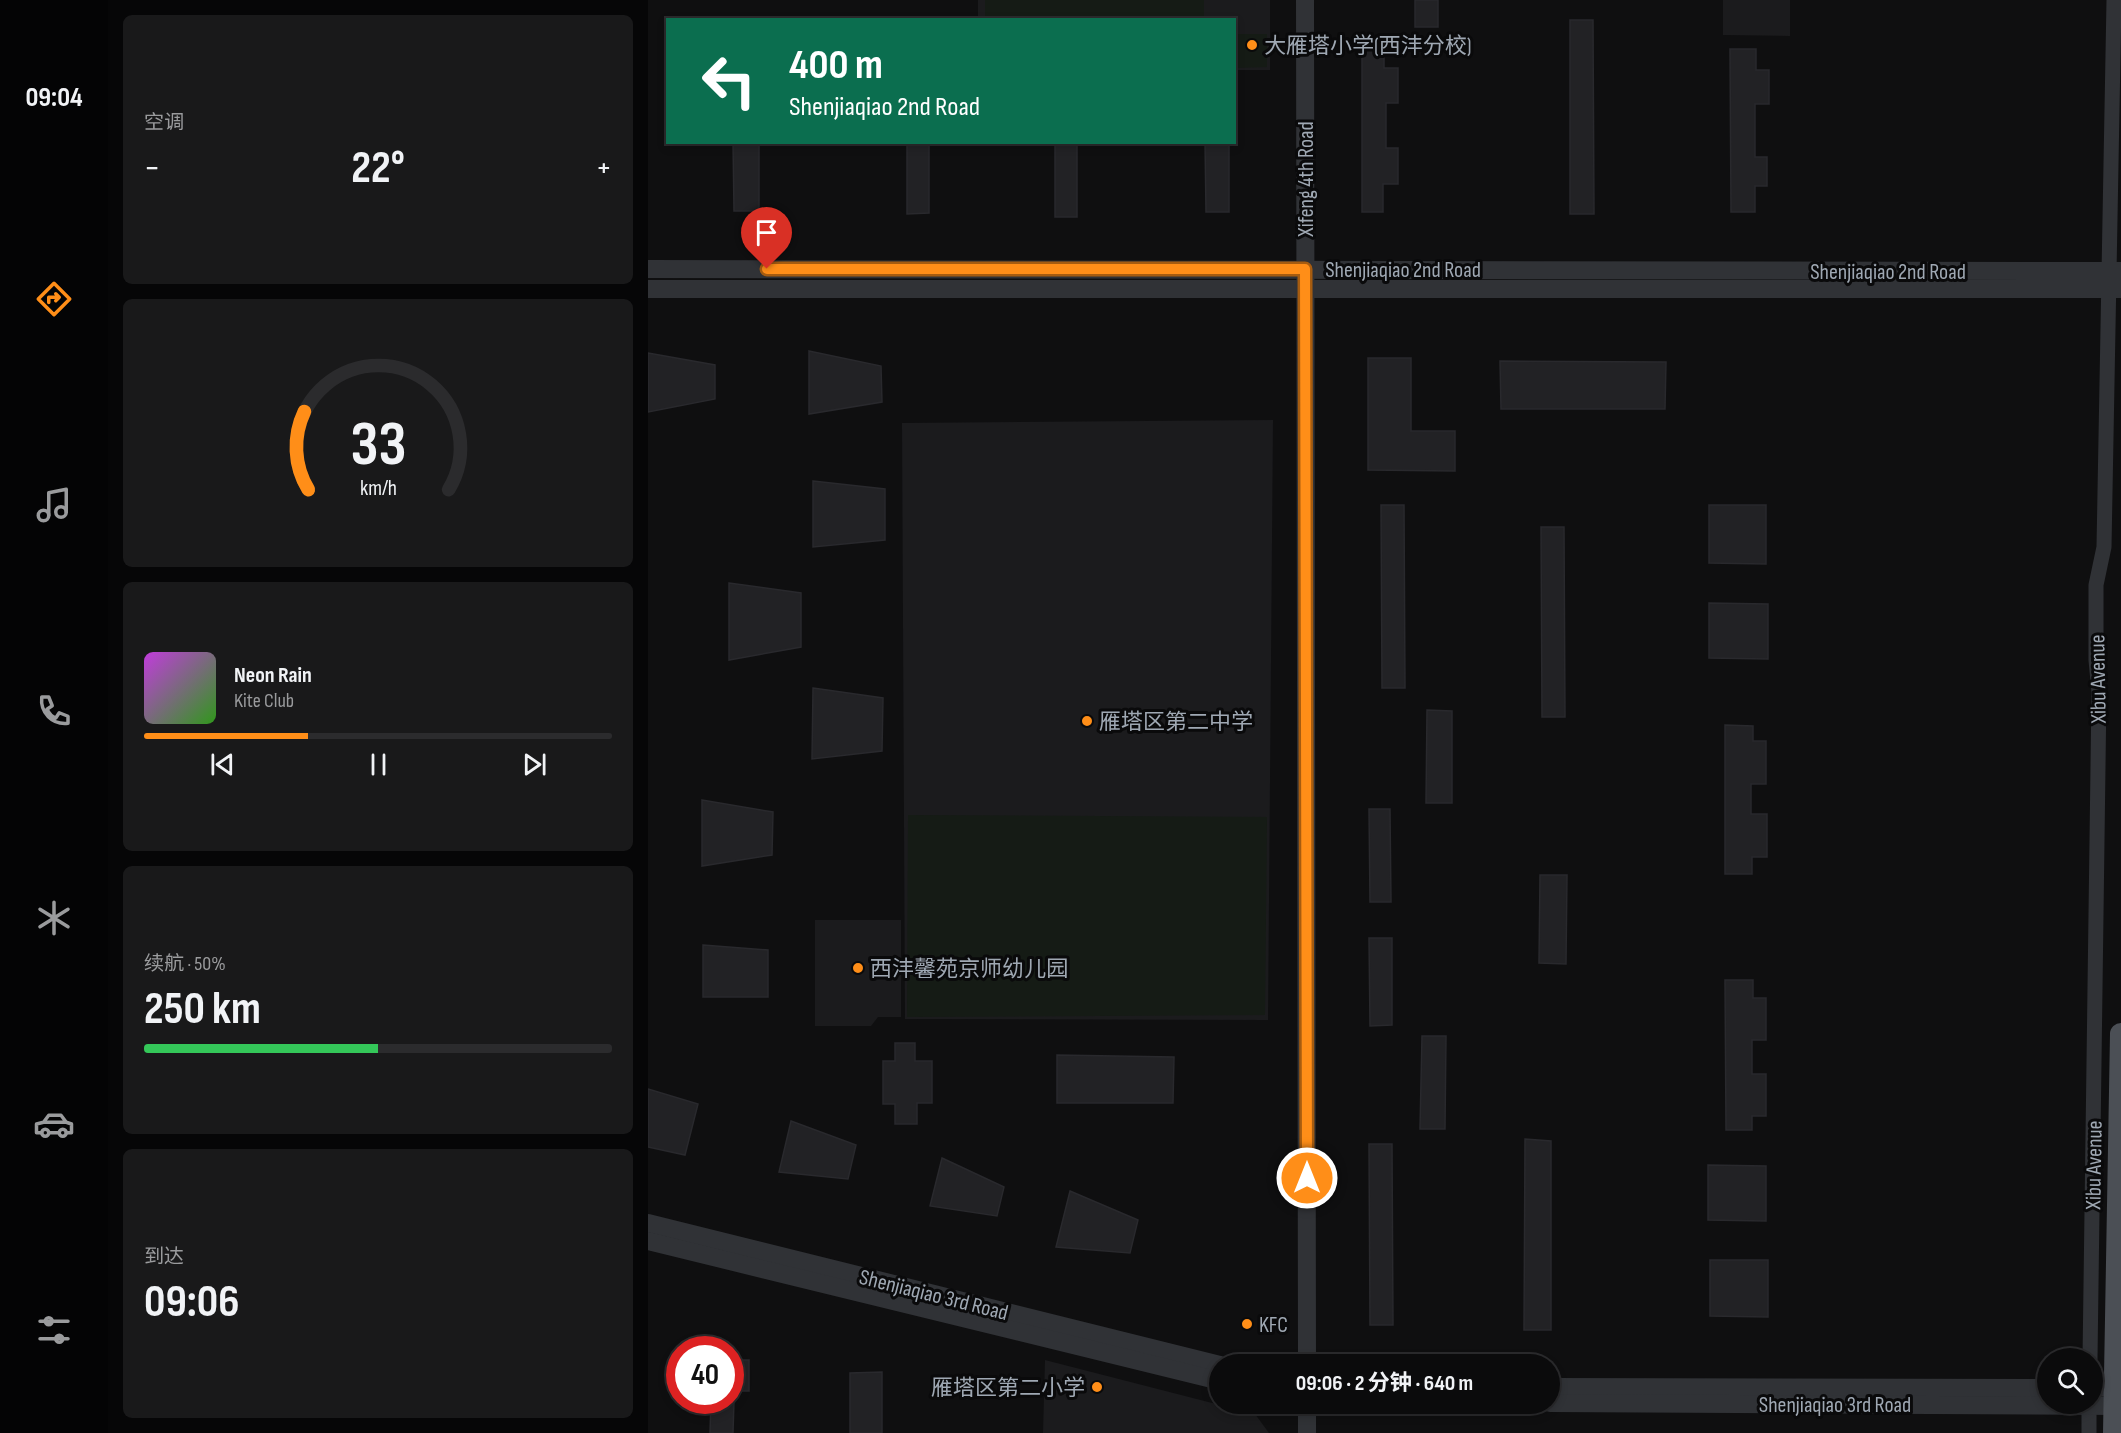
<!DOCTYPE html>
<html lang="zh">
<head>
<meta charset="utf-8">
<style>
  body { margin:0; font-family:"Sofia Sans Condensed","Noto Sans SC",sans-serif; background:#19191a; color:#f1f3f6; height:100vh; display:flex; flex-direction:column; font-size:22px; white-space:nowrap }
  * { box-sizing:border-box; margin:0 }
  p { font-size:20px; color:#9a9b9d }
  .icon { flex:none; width:33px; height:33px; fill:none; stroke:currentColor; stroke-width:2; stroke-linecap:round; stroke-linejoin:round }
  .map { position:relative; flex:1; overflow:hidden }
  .drawer { display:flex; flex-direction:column; gap:15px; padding:15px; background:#060607; width:540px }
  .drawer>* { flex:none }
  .guide { position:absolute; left:18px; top:18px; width:570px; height:126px; border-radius:0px; box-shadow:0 3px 9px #0003,0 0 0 2px #2b2b2d; background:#0b6e4f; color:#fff; overflow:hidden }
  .controls { position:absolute; left:1389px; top:1348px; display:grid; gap:12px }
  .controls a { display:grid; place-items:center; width:66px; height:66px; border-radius:50%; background:#0b0b0c; box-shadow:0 3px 9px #0003,0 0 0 2px #2b2b2d; font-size:30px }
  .speed { position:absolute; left:18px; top:1336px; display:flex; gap:12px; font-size:30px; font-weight:700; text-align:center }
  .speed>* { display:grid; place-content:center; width:78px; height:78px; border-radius:50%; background:#0b0b0c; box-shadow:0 3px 9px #0003,0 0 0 2px #2b2b2d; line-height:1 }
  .speed .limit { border:9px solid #d22; background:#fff; color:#111 }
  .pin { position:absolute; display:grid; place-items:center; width:51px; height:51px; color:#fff; margin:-62px -26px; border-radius:50% 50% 50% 0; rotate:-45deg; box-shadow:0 0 6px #0007 }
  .pin .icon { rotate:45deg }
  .me { position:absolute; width:66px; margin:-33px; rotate:0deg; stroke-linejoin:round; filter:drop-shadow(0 0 4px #0008) }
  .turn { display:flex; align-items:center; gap:21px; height:126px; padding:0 24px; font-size:27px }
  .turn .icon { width:78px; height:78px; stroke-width:2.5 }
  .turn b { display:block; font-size:42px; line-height:51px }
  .big { font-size:45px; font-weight:700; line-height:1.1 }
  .drawer .tile { flex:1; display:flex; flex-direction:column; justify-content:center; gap:9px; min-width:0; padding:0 21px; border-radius:9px; background:#19191a }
  .drawer .dial { align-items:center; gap:0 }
  .dial svg { height:156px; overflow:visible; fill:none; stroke:#2b2b2d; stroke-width:7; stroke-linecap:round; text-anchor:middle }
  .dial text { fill:#f1f3f6; stroke:none }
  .song { display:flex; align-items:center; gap:18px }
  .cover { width:72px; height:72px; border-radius:9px; background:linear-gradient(135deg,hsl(290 70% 55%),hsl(110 70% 35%)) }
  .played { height:6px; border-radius:3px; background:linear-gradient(90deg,#ff8e18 35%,#2b2b2d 35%) }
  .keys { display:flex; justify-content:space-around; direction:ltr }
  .heat { display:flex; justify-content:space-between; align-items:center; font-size:33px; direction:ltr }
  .charge { height:9px; border-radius:4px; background:linear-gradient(90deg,#34c759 50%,#2b2b2d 0) }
  .trip { position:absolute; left:561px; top:1354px; width:351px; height:60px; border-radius:30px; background:#0b0b0c; box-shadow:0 3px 9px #0003,0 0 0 2px #2b2b2d; font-weight:700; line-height:60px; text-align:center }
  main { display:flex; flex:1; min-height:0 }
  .tabs { display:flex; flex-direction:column; width:108px; justify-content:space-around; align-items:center; background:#040405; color:#9a9b9d }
  .tabs .icon { width:42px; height:42px }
  .tabs .active { color:#ff8e18 }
  .tabs b { font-size:27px; color:#f1f3f6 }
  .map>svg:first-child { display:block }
  .built { fill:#1b1b1d }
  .green { fill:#151b15 }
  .building { fill:#222225; stroke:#29292d; stroke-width:1.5 }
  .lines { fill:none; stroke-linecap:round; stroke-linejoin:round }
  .minor { stroke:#303236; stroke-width:15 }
  .tertiary { stroke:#303236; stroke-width:18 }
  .primary { stroke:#4b4f55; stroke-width:22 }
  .route-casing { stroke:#a65c10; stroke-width:15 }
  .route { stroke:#ff8e18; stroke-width:10 }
  .poi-dot { fill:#ff8e18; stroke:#0a0a0b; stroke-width:2 }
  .labels { text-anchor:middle; stroke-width:6; stroke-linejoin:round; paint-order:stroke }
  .poi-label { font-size:22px; fill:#9fa8b3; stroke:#0a0a0b; text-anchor:start }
  .street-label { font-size:22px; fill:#9fa8b3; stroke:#0a0a0b }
</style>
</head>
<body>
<main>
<nav class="tabs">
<b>09:04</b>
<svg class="icon active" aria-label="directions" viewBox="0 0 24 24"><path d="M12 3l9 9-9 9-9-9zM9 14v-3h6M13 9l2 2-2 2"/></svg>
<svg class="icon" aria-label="music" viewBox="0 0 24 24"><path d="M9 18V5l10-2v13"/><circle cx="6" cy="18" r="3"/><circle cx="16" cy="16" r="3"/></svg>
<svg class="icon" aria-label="phone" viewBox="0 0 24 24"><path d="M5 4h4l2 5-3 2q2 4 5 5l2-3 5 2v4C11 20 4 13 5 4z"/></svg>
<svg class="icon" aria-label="climate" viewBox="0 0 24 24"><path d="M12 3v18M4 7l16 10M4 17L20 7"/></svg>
<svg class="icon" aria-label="car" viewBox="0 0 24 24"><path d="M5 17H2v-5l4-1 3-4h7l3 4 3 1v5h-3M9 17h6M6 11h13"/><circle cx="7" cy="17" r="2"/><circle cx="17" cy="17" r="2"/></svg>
<svg class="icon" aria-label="filters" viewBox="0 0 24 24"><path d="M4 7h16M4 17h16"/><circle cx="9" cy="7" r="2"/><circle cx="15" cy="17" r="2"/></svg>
</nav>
<section class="drawer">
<div class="tile"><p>空调</p>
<div class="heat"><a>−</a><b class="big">22°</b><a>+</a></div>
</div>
<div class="tile dial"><svg viewBox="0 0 100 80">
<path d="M14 69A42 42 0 1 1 86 69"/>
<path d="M14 69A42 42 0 0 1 12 29" stroke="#ff8e18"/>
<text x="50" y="56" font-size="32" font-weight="700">33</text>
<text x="50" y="72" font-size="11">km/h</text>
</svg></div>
<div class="tile">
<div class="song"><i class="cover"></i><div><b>Neon Rain</b><p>Kite Club</p></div></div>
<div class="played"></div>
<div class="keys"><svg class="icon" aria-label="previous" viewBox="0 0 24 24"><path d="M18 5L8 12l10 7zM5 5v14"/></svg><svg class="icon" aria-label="pause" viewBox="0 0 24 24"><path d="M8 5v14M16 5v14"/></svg><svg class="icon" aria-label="next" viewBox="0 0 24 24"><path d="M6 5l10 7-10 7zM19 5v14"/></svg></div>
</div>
<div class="tile"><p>续航 · 50%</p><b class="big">250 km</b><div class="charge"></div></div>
<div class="tile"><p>到达</p><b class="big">09:06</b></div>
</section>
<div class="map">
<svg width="1473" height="1433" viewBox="0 0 1473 1433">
  <rect width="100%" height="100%" fill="#0f0f10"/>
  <!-- built -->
  <g class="built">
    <path d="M330 0H622V70H587L586 20H330Z"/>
    <path d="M1075 0H1142V36L1075 35Z"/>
    <path d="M625 420 620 1020 257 1019 254 423Z"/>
    <path d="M167 920H253V1017H230L223 1026H167Z"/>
    <path d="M397 1360 607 1414 621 1433H395Z"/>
  </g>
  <!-- green -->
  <g class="green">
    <rect x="337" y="0" width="219" height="19"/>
    <path d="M587 34H619V67L587 68Z"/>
    <path d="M260 815 619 817 617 1015 259 1017Z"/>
  </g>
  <!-- building -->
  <g class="building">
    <rect x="767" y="0" width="23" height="27"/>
    <path d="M922 20H945L946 214H922Z"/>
    <path d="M714 45H736V68H750V103H738V148H750V184H735V212H714Z"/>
    <path d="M1082 49H1108V70H1121V104H1107V157H1119V186H1107V212H1083Z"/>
    <path d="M85 142H111V211H86Z"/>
    <path d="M259 142H281V213L259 214Z"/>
    <rect x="407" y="142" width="22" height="75"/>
    <path d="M557 142H581V212H558Z"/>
    <path d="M161 351 233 366 234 402 161 414Z"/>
    <path d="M0 353 67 365V399L0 412Z"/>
    <path d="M720 358H763V431H807V471L720 470Z"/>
    <path d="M852 361 1018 362 1017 409H853Z"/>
    <path d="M165 481 237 489V540L165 547Z"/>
    <path d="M733 505H756L757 688H734Z"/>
    <path d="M1061 505H1118V564L1061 563Z"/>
    <path d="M893 527H916L917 717H894Z"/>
    <path d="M81 583 153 593V647L81 660Z"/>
    <path d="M1061 603 1120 604V659L1061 658Z"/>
    <path d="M165 688 235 698 234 751 164 759Z"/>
    <path d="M779 710 804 711V803H778Z"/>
    <path d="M1077 725 1105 726V741H1118V784H1103V814H1119V857H1104V874H1077Z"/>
    <path d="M54 800 125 812 124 855 54 866Z"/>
    <path d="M721 809H742L743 902H722Z"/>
    <path d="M892 875H919L918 964 891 963Z"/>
    <path d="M721 938H744V1025L722 1026Z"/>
    <path d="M55 945 120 950V997H55Z"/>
    <path d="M1077 980H1105V998H1118V1040H1104V1074H1118V1116H1104V1130H1078Z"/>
    <path d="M774 1036H798L797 1129H772Z"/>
    <path d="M247 1043H267V1061H284V1103H269V1124H247V1104H235V1061H247Z"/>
    <path d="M409 1055 526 1057 525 1103H409Z"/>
    <path d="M0 1089 50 1104 37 1155 0 1147Z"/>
    <path d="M143 1121 208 1145 200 1179 131 1172Z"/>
    <path d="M877 1139 903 1141V1330H876Z"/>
    <path d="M721 1144H744L745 1325H722Z"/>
    <path d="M294 1158 356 1187 349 1216 282 1206Z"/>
    <path d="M1060 1165 1118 1166V1221L1060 1220Z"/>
    <path d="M422 1191 490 1220 482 1253 408 1247Z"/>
    <path d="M1062 1260H1120V1317L1062 1316Z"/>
    <rect x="82" y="1360" width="19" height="31"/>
    <path d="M234 1372V1433H202V1373Z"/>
    <path d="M63 1401H86L85 1433H62Z"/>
  </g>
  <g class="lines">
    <!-- minor -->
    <g class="minor">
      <path d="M1442 1359 1451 692 1448 660V585L1456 547 1466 0"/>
      <path d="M1441 1433V1404"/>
    </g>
    <!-- tertiary -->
    <g class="tertiary">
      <path d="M657 0 659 1365"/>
      <path d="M0 269 1473 271"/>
      <path d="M0 289H1473"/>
      <path d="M0 1223 572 1365"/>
      <path d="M0 1241 572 1381"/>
      <path d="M902 1387 1400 1388"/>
      <path d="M1444 1388 1473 1387"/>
      <path d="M902 1403 1473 1406"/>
      <path d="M659 1404V1433"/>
    </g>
    <!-- primary -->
    <path class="primary" d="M1466 1433 1473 1034"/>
  </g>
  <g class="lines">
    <defs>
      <path id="route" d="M119 269H657L659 1178"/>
    </defs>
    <!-- route casing -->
    <use href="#route" class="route-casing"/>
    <!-- route -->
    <use href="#route" class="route"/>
  </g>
  <!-- markers -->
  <g class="poi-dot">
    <circle cx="604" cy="45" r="6"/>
    <circle cx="439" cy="721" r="6"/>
    <circle cx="210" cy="968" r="6"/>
    <circle cx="599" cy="1324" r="6"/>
    <circle cx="449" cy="1387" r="6"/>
  </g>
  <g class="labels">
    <!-- poi labels -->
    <g class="poi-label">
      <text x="616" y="53">大雁塔小学(西沣分校)</text>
      <text x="451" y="729">雁塔区第二中学</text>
      <text x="222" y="976">西沣馨苑京师幼儿园</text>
      <text x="611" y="1332">KFC</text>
      <text x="437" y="1395" text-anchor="end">雁塔区第二小学</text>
    </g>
    <!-- street labels -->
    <g class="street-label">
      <text transform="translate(657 179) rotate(-90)" y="8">Xifeng 4th Road</text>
      <text x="755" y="277">Shenjiaqiao 2nd Road</text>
      <text x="1240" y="279">Shenjiaqiao 2nd Road</text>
      <text transform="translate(1449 679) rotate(-91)" y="8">Xibu Avenue</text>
      <text transform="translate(1445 1165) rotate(-89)" y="8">Xibu Avenue</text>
      <text transform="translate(286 1294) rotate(14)" y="8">Shenjiaqiao 3rd Road</text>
      <text x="1187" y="1412">Shenjiaqiao 3rd Road</text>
    </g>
  </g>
</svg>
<div class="controls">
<a><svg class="icon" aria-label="search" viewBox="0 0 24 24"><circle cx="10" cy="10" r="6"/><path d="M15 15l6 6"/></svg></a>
</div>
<div class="speed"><div class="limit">40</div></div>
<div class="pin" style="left:119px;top:269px;background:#d93025"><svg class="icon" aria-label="arrive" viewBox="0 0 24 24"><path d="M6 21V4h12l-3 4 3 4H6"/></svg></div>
<svg class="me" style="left:659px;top:1178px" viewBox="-20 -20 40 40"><circle r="17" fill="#ff8e18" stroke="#fff" stroke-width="3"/><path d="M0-11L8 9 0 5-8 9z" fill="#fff"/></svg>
<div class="trip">09:06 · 2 分钟 · 640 m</div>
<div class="guide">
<div class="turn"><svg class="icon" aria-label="left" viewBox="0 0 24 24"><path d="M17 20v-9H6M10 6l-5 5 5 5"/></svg><div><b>400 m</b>Shenjiaqiao 2nd Road</div></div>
</div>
</div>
</main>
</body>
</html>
